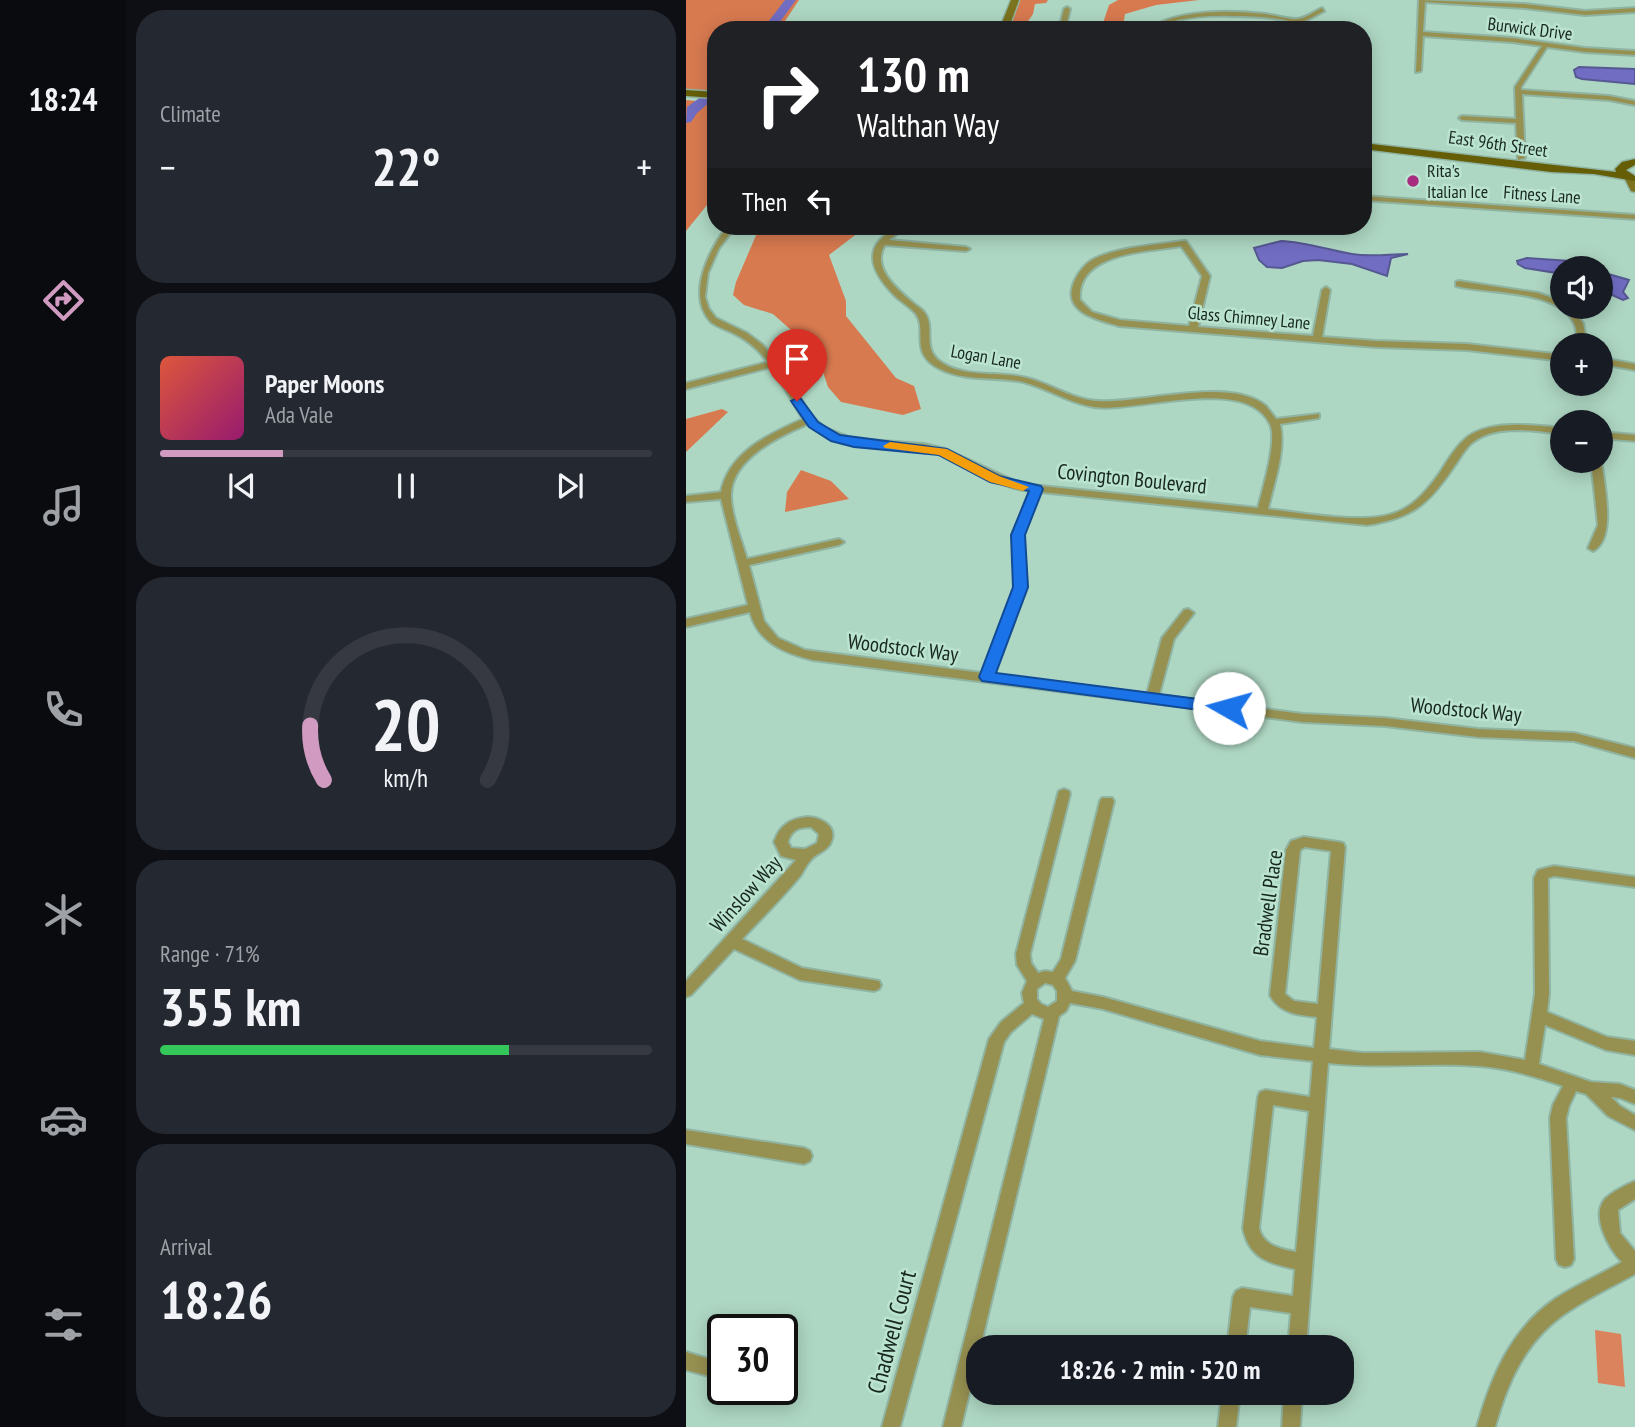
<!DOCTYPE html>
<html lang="en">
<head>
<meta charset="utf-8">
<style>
  body { margin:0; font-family:"PT Sans Narrow",sans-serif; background:#242831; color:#f1f3f6; height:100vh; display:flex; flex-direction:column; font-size:26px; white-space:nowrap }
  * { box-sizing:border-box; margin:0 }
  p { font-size:23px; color:#9ea1a6 }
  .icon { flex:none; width:38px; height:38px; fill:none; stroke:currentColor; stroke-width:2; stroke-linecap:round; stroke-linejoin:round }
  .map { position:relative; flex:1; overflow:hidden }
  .details { display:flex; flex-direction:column; gap:10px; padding:10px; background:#0d0f14; width:560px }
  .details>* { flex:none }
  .hud { position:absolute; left:21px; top:21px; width:665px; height:214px; border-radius:28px; box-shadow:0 4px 18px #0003; background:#202124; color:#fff; overflow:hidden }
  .controls { position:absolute; left:864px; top:256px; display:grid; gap:14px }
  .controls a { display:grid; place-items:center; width:63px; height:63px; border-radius:50%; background:#171b24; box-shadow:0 4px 18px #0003; font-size:35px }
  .speed { position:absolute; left:21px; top:1314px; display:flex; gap:14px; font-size:35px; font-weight:700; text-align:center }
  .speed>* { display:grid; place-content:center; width:91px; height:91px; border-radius:50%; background:#171b24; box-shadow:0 4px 18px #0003; line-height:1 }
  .speed .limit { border:4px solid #111; border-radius:10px; background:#fff; color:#111 }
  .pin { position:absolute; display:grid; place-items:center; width:60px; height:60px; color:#fff; margin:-72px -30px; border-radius:50% 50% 50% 0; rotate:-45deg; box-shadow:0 0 7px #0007 }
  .pin .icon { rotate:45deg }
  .me { position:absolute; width:77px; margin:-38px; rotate:277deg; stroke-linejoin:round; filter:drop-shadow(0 0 5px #0008) }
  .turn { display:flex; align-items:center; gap:24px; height:147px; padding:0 35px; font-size:32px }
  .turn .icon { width:91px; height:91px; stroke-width:2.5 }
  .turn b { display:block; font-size:49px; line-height:60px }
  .then { display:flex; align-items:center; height:66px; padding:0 35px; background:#0003; gap:14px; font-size:26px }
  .big { font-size:52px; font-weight:700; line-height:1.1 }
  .details .widget { flex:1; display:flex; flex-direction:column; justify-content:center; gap:10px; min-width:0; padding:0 24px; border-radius:28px; background:#242831 }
  .details .dial { align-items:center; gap:0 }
  .dial svg { height:182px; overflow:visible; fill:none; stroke:#363941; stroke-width:7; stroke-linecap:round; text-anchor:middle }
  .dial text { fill:#f1f3f6; stroke:none }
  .song { display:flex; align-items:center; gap:21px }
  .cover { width:84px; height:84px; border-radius:10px; background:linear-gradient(135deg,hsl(10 70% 55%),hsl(320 70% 35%)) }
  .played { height:7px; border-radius:4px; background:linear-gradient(90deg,#d09ac1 25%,#363941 25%) }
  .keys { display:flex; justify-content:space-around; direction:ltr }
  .heat { display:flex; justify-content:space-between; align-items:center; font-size:38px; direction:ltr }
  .charge { height:10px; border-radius:5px; background:linear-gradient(90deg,#34c759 71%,#363941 0) }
  .trip { position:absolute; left:280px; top:1335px; width:388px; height:70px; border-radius:28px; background:#171b24; box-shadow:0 4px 18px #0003; font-weight:700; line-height:70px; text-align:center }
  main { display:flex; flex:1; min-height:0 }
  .menu { display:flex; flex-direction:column; width:126px; justify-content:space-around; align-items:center; background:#090b0e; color:#9ea1a6 }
  .menu .icon { width:49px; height:49px }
  .menu .selected { color:#d09ac1 }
  .menu b { font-size:32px; color:#f1f3f6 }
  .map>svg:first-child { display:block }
  .green { fill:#db835d }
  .forest { fill:#d87a50 }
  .water { fill:#716dc3; stroke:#565892; stroke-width:2 }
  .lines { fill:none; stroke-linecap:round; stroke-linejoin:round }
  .river { fill:#716dc3; fill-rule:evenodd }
  .street-casing { stroke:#90b4a2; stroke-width:4 }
  .secondary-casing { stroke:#90b4a2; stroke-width:3 }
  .primary-casing { stroke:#90b4a2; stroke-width:3 }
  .street { fill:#979151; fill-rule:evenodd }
  .secondary { fill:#7b731e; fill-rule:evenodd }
  .primary { fill:#655e07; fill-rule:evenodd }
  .route { fill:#1a73e8; stroke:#114b97; stroke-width:2 }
  .slow { fill:#f59e0b }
  .poi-dot { fill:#a82d80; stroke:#bbe4d0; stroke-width:2.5 }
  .labels { text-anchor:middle; stroke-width:5; stroke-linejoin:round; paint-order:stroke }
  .far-street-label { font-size:18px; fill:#17271f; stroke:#bbe4d0 }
  .far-poi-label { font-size:18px; fill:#17271f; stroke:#bbe4d0; text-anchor:start }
  .street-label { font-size:21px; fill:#17271f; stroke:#bbe4d0 }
  .near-street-label { font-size:24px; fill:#17271f; stroke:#bbe4d0 }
</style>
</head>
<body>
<main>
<nav class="menu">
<b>18:24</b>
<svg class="icon selected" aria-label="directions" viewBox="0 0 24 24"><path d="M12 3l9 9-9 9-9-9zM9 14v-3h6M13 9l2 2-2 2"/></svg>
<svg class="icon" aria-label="music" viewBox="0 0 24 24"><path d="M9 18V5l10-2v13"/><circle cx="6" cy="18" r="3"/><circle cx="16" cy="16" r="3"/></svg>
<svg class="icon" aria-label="phone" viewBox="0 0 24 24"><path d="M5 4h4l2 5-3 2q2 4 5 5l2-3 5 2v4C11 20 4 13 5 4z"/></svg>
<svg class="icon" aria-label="climate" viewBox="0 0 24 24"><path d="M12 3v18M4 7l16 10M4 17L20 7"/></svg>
<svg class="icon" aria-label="car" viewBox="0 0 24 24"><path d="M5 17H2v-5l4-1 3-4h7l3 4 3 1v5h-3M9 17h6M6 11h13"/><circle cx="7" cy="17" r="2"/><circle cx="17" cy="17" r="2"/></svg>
<svg class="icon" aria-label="filters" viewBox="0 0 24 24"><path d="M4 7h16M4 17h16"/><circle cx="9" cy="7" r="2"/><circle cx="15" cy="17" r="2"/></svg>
</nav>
<section class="details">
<div class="widget"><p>Climate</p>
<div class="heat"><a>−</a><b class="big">22°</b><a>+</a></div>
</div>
<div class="widget">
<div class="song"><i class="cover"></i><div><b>Paper Moons</b><p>Ada Vale</p></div></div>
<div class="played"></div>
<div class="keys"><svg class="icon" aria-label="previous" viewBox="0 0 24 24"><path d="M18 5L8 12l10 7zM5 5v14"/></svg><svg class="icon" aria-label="pause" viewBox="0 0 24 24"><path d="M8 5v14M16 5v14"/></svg><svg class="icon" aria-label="next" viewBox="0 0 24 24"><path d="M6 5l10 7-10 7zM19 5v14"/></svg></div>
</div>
<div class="widget dial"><svg viewBox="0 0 100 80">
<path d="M14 69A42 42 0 1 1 86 69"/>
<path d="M14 69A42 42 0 0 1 8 45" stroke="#d09ac1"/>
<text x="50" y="56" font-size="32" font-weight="700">20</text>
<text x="50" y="72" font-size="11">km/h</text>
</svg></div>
<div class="widget"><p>Range · 71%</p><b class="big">355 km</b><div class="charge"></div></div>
<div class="widget"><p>Arrival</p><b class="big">18:26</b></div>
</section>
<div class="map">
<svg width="949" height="1427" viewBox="0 0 949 1427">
  <rect width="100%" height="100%" fill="#aed7c3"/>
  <!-- green -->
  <path class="green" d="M909 1330 935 1334 939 1387 912 1383Z"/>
  <!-- forest -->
  <g class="forest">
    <path d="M0 0H113L93 30H30V93L0 91Z"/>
    <path d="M334 0H362L360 3 349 4 347 14 336 30H321Z"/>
    <path d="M432 0H513L470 5 439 14 437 26 431 30 397 26 417 23 423 5Z"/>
    <path d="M0 100 30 103V194L0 231Z"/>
    <path d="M74 226H181L143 255 160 301V316L210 378 228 386 235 409 217 415 155 402 142 387 136 369 105 330 87 314 58 305 47 295 50 282Z"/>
    <path d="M36 409 42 412 0 452V419Z"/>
    <path d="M115 470 145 481 163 499 99 512 101 492Z"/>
  </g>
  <!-- water -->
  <g class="water">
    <path d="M893 67 949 69V84L896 79 890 77 888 70Z"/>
    <path d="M595 241C620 242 642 250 666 254 685 257 703 254 722 254L705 258 701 276 666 264 632 260 617 261 596 268 581 267 573 260 568 248Z"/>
    <path d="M841 258 884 261 907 268H877V274L839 268 832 264 831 261Z"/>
    <path d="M915 272 943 280 937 292 942 298 937 300 915 290Z"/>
  </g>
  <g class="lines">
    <!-- river -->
    <g class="river">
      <path d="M99 0H110L88 30H76Z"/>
      <path d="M30 86V97L11 113 5 122 0 123 1 107Z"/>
    </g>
    <defs>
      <g id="street">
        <path d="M733 0 839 4 899 11 949 8V12L899 15 839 8 739 2 737 32 826 38 899 48 949 51V55L899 52 861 47 835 87V90L923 96 949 101V105L923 100 836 94 839 158 832 160 830 123 776 120 773 118 776 116 830 119 829 87 856 46 826 42 737 36 735 71 730 72Z"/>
        <path d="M381 7 384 9 379 30H373L378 9Z"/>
        <path d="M636 8 638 11 619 21 635 30C624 30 614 24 603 21 585 17 566 16 548 16 530 15 510 16 492 20 482 23 472 30 461 30 490 9 545 10 579 14 588 15 603 20 611 19 619 19 629 11 636 8Z"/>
        <path d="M677 196 949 215V219L677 200Z"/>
        <path d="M42 226H50L33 248 22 273 19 297 23 309 30 318 61 333 77 345 98 372 125 416 139 428 168 439 238 444 259 449 335 484 572 508C576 491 592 440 584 424 560 374 451 413 408 407 383 403 361 388 337 382 310 376 279 382 254 369 222 353 242 331 230 314 225 308 216 302 210 297 194 281 176 258 195 239 203 231 210 225 222 226L203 240 280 247 284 249 280 251 199 245C185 267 210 288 226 302 229 305 235 308 238 312 251 328 233 350 258 364 282 378 315 371 341 378 365 384 387 400 412 401 456 404 544 376 580 406 583 410 587 415 590 419L633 414V418L594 424C600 451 588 482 582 509 618 513 682 526 714 511 731 503 742 489 753 474 760 463 768 449 778 440 800 419 849 425 877 428V434C849 431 811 424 787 442 779 448 773 460 767 468 742 505 726 518 681 525L354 492 337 535 341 587 308 675 461 694 476 638 498 610 502 609 508 613 488 639 473 695 617 714 699 718 792 729 888 733 949 748V758L888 741 792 737 699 726 617 722 127 660C99 653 72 643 64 612L0 627V619L62 605 35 499 0 502V496L35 492C43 452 83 434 117 419L86 367 0 389V383L82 362C72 349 60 339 45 332 38 329 30 326 25 322 0 296 23 249 42 226ZM122 424C162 455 209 440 253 454 285 463 310 488 344 491L327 535 329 587 296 673 119 650 92 638 78 621 63 565 153 545 158 542 153 539 61 559C55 539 45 515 45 495 46 458 94 436 122 424Z"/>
        <path d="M497 241H500L524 276 512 327 627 336 636 290 640 287 644 290 636 337 690 341 781 344 877 355V361L781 350 690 347 433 326C410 319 374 312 389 280 393 272 398 265 406 260 430 247 470 245 497 241ZM495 246 516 276 503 326 434 320 406 312 394 300C390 252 461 252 495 246Z"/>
        <path d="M773 281 852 293 877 302V306H883L897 323 901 345H892C891 338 891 329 888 323 871 289 803 294 770 286V282Z"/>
        <path d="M915 358 949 364V370L915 364Z"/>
        <path d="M915 432 949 435V441L915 438Z"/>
        <path d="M905 460H915C918 483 931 539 907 551L902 548 912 525Z"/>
        <path d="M378 789 383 791 384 794 344 954 345 963 352 973 359 971 367 972 375 959 414 801 416 798H426L428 801 389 961 379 978 386 991 417 997 574 1041 628 1048 631 1017C612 1015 593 1013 584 995L600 850 605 841 618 837 652 842 657 843 659 847 643 1049 677 1053 794 1052 839 1060 849 994 848 878 852 870 868 866 949 877V887L868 876 862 878 863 994 861 1012 921 1037 949 1041V1055L920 1050 859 1025 853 1064 905 1082 934 1084 949 1090V1104L934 1098 925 1097 934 1106 949 1115V1130L922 1116 900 1094 890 1091 883 1106 880 1118 888 1259 885 1265 879 1267 873 1265 870 1259 864 1118 867 1105 877 1086C850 1077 822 1068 793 1066 743 1062 694 1069 642 1063L620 1348H602L605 1313 564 1307 559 1348H541L547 1297 550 1291 556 1288 607 1296 609 1269C582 1263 563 1258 557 1228L572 1097 574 1092 580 1090 624 1097 627 1061 574 1055 417 1009 384 1003 380 1011 373 1016 294 1348H292V1356L275 1427H257L358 1019 346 1014 325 1032 318 1042 214 1427H196L303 1039 315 1022 338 1003 336 993 341 981 331 965 330 954 372 794 373 791ZM619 847 645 851 632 1004 608 1001 599 994 614 850ZM359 983 367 985 371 991V1001L362 1007 355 1004 351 999V989ZM587 1105 623 1111 610 1252C595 1249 577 1246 573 1228Z"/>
        <path d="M121 817C133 817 150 825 146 839 143 852 130 852 124 861 120 865 118 870 115 875 97 897 76 918 56 939L116 968 193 981 195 985 193 989 188 991 114 980 48 949 5 995 0 997V981L110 860 95 856 88 842C94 825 104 819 121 817ZM125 827 133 834 131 843 119 849 105 848 102 842C105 830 113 827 125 827Z"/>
        <path d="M0 1130 118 1148 124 1151 126 1156 124 1161 118 1164 0 1144Z"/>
        <path d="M949 1181V1199L932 1210 934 1233 949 1251V1274C927 1286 904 1297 883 1311 841 1338 822 1380 809 1427H791C805 1377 825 1329 869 1299 890 1285 914 1275 936 1262 924 1250 904 1216 919 1199 926 1192 940 1185 949 1181Z"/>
        <path d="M0 1352 29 1361 32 1367 29 1373 23 1376 0 1370Z"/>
        <path d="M536 1393H554L550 1427H532Z"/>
        <path d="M598 1393H616L614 1427H596Z"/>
      </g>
      <g id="secondary">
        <path d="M325 0H333L322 30H313Z"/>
        <path d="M940 177 949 178V192L945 191 939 179Z"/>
      </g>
      <g id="primary">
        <path d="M0 90 30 92V98L0 96Z"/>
        <path d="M677 143 930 172 929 169 936 162 949 159V165L940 170 949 176V181L908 174 865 172 677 149Z"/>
      </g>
    </defs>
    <!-- street casing -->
    <use href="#street" class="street-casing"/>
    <!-- secondary casing -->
    <use href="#secondary" class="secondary-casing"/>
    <!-- primary casing -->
    <use href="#primary" class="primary-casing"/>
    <!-- street -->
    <use href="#street" class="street"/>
    <!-- secondary -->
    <use href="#secondary" class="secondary"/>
    <!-- primary -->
    <use href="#primary" class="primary"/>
  </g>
  <!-- route -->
  <path class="route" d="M111 398 115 399 132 422 154 435 261 449 313 476 355 486 357 489 339 535 342 587 310 673 543 703 551 708 549 712 543 714 296 681 293 677 327 587 325 535 343 491 304 482 253 455 168 447 145 441 123 427 105 401Z"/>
  <!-- slow -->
  <path class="slow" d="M204 442 261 449 313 476 343 487 337 491 304 482 253 455 199 448 197 446Z"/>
  <!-- markers -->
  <circle class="poi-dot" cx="727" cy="181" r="7"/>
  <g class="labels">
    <!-- far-street labels -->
    <g class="far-street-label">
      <text transform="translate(844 29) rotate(7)" y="6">Burwick Drive</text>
      <text transform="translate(812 144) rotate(8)" y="6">East 96th Street</text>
      <text transform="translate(856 195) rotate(4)" y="6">Fitness Lane</text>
      <text transform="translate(563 318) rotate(5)" y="6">Glass Chimney Lane</text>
      <text transform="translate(300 357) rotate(10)" y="6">Logan Lane</text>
    </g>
    <!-- far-poi labels -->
    <g class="far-poi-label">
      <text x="741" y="177">Rita's<tspan x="741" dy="21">Italian Ice</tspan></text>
    </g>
    <!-- street labels -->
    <g class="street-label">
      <text transform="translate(446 479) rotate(6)" y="7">Covington Boulevard</text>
      <text transform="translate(217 648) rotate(7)" y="7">Woodstock Way</text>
      <text transform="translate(780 710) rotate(5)" y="7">Woodstock Way</text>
      <text transform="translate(60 894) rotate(-48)" y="7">Winslow Way</text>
      <text transform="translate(582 903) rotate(-82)" y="7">Bradwell Place</text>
    </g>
    <!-- near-street labels -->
    <g class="near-street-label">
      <text transform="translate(206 1332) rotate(-75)" y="8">Chadwell Court</text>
    </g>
  </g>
</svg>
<div class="controls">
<a><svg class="icon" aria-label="sound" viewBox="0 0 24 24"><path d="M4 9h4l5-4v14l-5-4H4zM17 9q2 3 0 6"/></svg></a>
<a>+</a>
<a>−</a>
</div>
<div class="speed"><div class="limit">30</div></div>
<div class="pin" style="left:111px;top:401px;background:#d93025"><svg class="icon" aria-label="arrive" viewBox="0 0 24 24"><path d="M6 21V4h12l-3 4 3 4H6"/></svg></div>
<svg class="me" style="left:543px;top:708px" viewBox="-20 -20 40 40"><circle r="19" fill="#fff"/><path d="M0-13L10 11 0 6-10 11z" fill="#1a73e8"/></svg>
<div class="trip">18:26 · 2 min · 520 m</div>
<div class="hud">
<div class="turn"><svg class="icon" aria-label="right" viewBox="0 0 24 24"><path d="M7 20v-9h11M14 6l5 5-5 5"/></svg><div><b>130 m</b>Walthan Way</div></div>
<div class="then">Then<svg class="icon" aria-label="left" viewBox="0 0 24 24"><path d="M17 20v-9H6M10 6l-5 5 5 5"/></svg></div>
</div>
</div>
</main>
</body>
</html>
